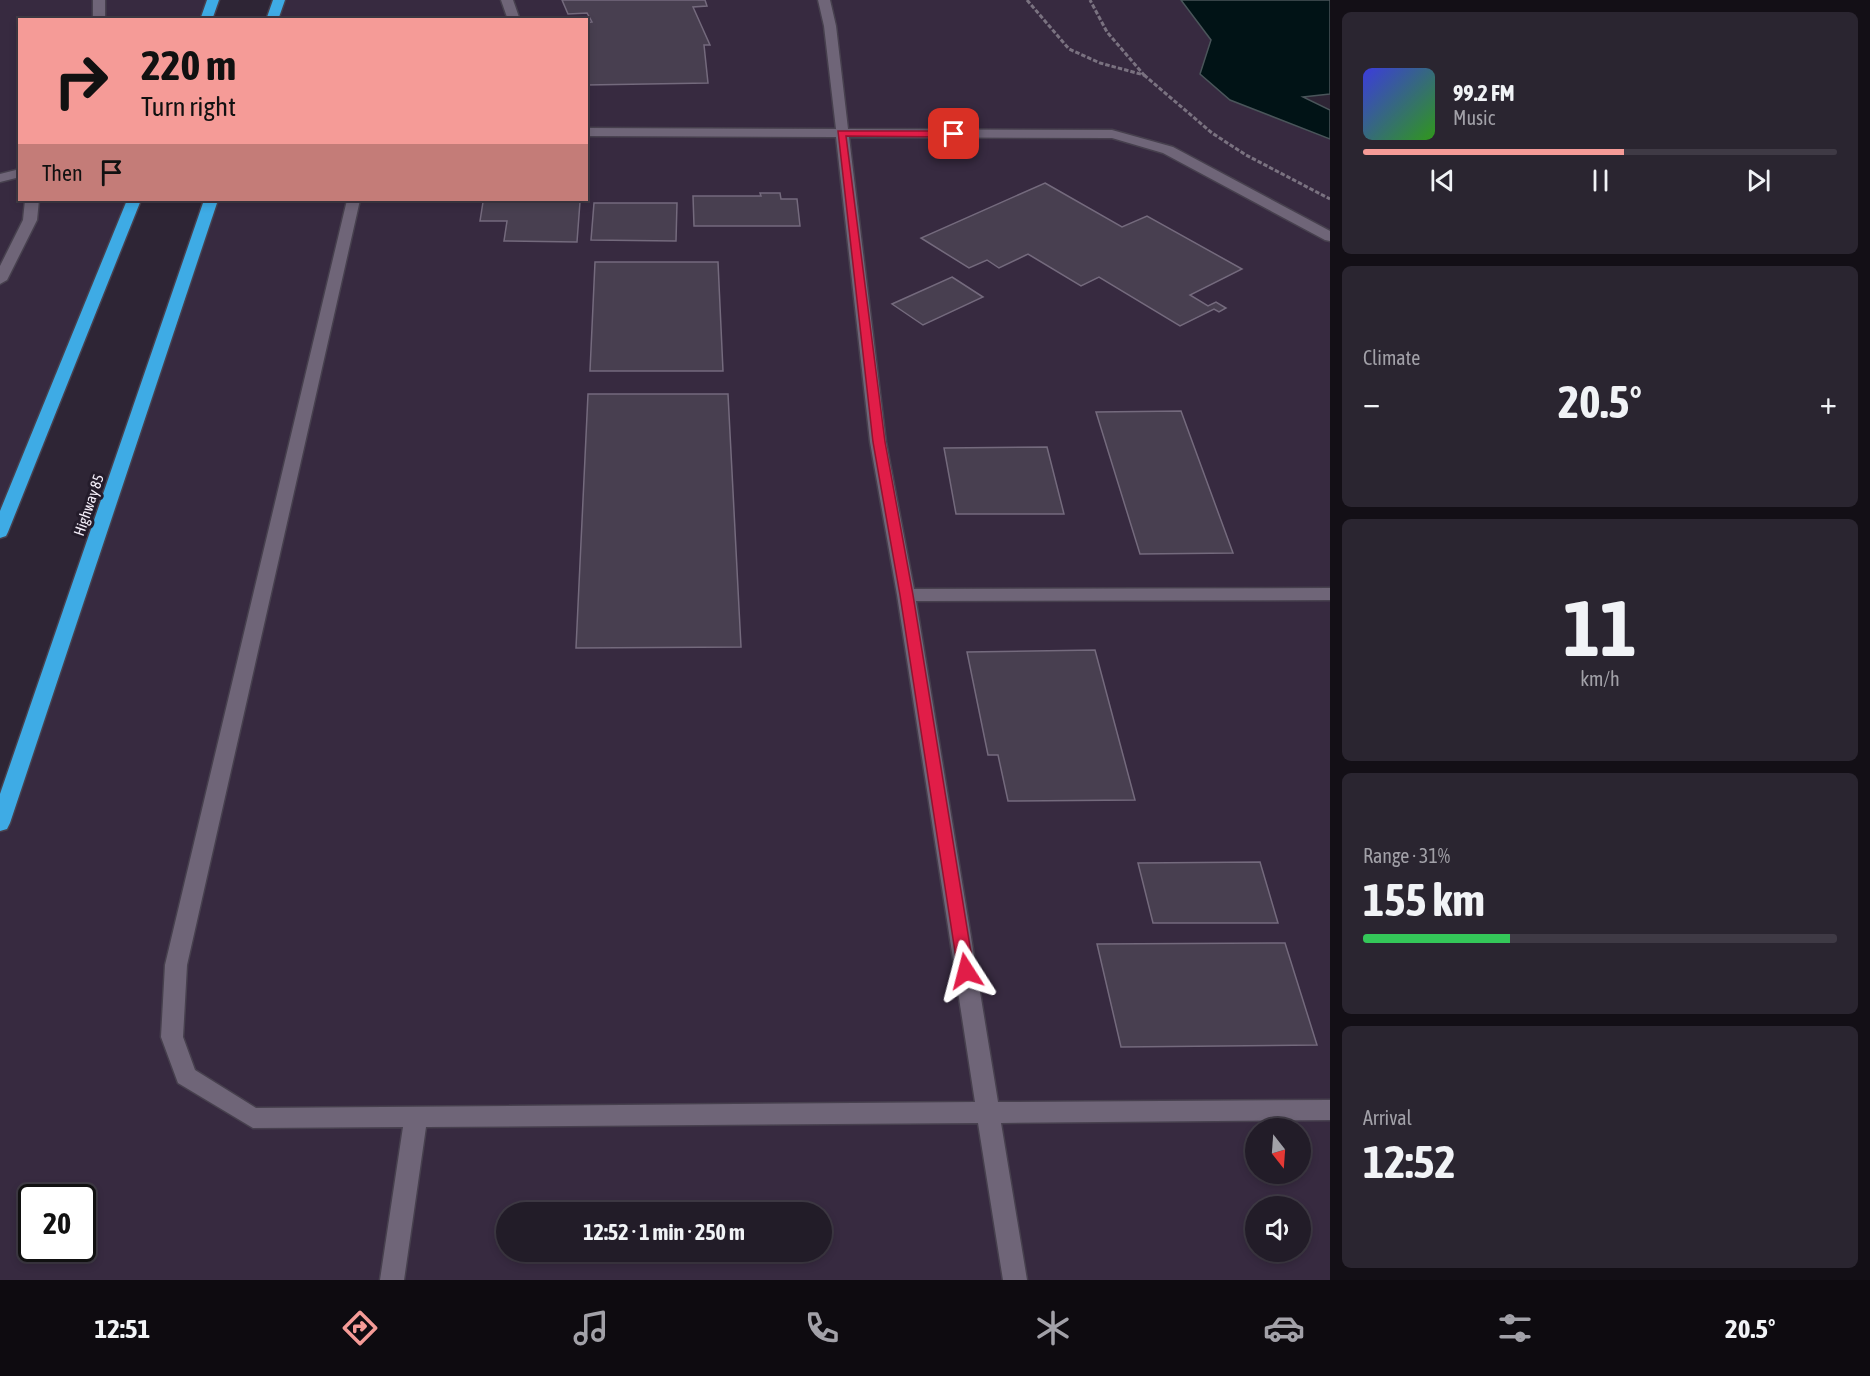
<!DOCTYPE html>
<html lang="en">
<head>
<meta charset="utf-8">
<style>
  body { margin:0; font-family:"Asap Condensed",sans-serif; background:#2a2530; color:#f1f3f6; height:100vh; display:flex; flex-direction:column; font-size:22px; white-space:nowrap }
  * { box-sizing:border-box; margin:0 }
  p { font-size:20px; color:#a2a1a8 }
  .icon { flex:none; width:33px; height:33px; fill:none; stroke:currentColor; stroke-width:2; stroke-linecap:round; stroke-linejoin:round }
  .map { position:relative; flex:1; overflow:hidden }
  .side { display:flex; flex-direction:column; gap:12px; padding:12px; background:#130f16; width:540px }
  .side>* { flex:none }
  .top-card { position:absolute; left:18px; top:18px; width:570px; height:183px; border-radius:0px; box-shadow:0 3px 9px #0003,0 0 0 2px #3f3a45; background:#f59b97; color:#111; overflow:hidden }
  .needle { width:39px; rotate:163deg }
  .tools { position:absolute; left:1245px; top:1118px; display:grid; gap:12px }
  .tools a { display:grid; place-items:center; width:66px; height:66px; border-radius:50%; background:#221c28; box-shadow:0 3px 9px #0003,0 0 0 2px #3f3a45; font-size:30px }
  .speed { position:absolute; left:18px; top:1184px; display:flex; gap:12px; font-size:30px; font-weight:700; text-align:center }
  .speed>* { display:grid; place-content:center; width:78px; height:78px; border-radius:50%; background:#221c28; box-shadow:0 3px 9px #0003,0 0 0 2px #3f3a45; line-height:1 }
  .speed .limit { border:3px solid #111; border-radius:9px; background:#fff; color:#111 }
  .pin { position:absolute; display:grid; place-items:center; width:51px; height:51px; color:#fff; margin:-26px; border-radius:12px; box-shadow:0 3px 9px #0006 }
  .me { position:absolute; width:66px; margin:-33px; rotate:351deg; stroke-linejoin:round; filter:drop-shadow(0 0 4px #0008) }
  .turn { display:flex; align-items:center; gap:21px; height:126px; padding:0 24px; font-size:27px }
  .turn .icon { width:78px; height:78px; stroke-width:2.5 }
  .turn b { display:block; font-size:42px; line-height:51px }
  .then { display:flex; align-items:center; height:57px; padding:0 24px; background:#0003; gap:12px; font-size:22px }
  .big { font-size:45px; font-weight:700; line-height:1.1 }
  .side .card { flex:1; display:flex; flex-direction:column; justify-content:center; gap:9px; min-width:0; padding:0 21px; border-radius:9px; background:#2a2530 }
  .side .dial { align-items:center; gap:0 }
  .dial b { font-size:78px; line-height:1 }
  .song { display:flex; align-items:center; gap:18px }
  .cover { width:72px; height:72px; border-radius:9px; background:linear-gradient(135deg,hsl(240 70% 55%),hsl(110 70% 35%)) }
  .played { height:6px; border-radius:3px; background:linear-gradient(90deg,#f59b97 55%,#3f3a45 55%) }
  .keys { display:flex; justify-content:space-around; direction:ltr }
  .heat { display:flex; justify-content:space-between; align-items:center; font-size:33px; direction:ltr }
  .charge { height:9px; border-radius:4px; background:linear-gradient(90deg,#34c759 31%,#3f3a45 0) }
  .trip { position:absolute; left:496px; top:1202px; width:336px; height:60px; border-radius:30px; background:#221c28; box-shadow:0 3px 9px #0003,0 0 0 2px #3f3a45; font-weight:700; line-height:60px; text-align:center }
  .dock { display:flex; height:96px; justify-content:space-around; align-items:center; background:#0e0b10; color:#a2a1a8 }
  .dock .icon { width:42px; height:42px }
  .dock .current { color:#f59b97 }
  .dock b { font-size:27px; color:#f1f3f6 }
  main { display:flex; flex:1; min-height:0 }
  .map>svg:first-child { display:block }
  .built { fill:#372a40; fill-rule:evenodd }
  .water { fill:#011316; stroke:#4a555a; stroke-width:1.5 }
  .building { fill:#483f50; stroke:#746a7d; stroke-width:1.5 }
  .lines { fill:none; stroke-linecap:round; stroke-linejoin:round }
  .minor-casing { stroke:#47404e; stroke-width:3 }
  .highway-casing { stroke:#47404e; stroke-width:3 }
  .path { stroke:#7a7280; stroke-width:3; stroke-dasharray:4.5 2; stroke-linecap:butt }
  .minor { fill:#6f6578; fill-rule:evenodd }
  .highway { fill:#3eabe5; fill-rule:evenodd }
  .route { fill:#e11d48; stroke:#92132f; stroke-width:1.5 }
  .labels { text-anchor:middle; stroke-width:6; stroke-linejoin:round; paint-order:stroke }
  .street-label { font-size:15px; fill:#f5effa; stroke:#241c2b }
</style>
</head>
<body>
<main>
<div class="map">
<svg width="1330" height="1280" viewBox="0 0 1330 1280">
  <rect width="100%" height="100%" fill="#2e2535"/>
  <!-- built -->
  <g class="built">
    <path d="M0 0H213L206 19 20 20V200H134L0 532Z"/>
    <path d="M279 0H1181L1211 40 1200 74 1230 100 1330 139V1280H0V823L211 200H586V20L272 19ZM1256 1128H1300V1173H1256ZM32 1197H82V1248H32ZM1256 1206H1300V1251H1256ZM507 1212H822V1251H507Z"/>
  </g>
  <!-- water -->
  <path class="water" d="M1181 0H1330V94L1303 97 1330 110V139L1230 100 1200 74 1211 40Z"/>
  <!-- building -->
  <g class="building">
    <path d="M562 0H705L707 6 693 7 710 45H704L708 83 586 85V23L592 22 587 13 568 14Z"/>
    <path d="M1045 183 1122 227 1147 216 1242 269 1190 295 1208 306 1216 302 1226 308 1219 312 1214 309 1180 326 1099 277 1081 286 1028 254 999 268 987 260 969 268 921 238Z"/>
    <path d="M760 193H780L781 199H797L800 226H694L693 196H761Z"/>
    <path d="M483 202H580L577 242 504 241 507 221H480Z"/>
    <path d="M594 203H677L676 241 591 240Z"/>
    <path d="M595 262H718L723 371H590Z"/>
    <path d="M952 277 983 297 923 325 892 304Z"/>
    <path d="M588 394H728L741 647 576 648Z"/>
    <path d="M1181 411 1233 553 1140 554 1096 412Z"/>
    <path d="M1047 447 1064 514H956L944 448Z"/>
    <path d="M1095 650 1135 800 1008 801 998 755H988L967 652Z"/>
    <path d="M1260 862 1278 923H1153L1138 863Z"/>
    <path d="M1285 943 1317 1045 1121 1047 1097 944Z"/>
  </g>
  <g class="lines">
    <defs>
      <g id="minor">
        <rect x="93" y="0" width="12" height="20"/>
        <path d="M501 0H513L520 20H508Z"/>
        <path d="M818 0H830L836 26 848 129 1112 130 1173 147 1330 231V241L1325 240 1163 153 1112 138 849 137 886 442 914 589 1330 588V600L916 601 998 1102 1330 1100V1120L1001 1123 1027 1280H1003L978 1123 426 1127 404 1280H380L403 1127 253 1128 178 1083 161 1037 165 965 347 200H360L187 965 183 1037 195 1070 256 1108 975 1102 897 595 870 442 836 137 586 136V128L836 129 824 26Z"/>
        <path d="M20 169V177L0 182V174Z"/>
        <path d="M25 200H39L37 220 7 280 0 284V266L23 220Z"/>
      </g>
      <g id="highway">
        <path d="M207 0H219L212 20H200Z"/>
        <path d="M273 0H285L278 20H266Z"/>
        <path d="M127 200H141L8 532 6 536 0 538V511Z"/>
        <path d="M204 200H218L10 823 7 829 0 831V794Z"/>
      </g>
    </defs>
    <!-- minor casing -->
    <use href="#minor" class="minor-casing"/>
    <!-- highway casing -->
    <use href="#highway" class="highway-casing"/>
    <!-- path -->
    <g class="path">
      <path d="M1027 0 1069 49 1100 63 1144 75 1107 32 1090 0"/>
      <path d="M1144 75 1212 133 1246 155 1330 199"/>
    </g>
    <!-- minor -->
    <use href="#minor" class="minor"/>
    <!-- highway -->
    <use href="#highway" class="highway"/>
  </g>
  <!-- route -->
  <path class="route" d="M838 131H954L959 134 954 137 846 136 885 442 913 595 974 971 971 976 966 978 960 976 958 971 900 595 873 442Z"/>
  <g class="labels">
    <!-- street labels -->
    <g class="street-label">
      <text transform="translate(89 505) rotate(-71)" y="5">Highway 85</text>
    </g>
  </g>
</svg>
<div class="tools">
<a><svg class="needle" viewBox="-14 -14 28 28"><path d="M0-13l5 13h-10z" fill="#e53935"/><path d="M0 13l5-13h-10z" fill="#a2a1a8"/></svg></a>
<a><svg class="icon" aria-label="sound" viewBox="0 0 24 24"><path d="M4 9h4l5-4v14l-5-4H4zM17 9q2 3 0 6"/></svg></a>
</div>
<div class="speed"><div class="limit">20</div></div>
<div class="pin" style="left:954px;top:134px;background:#d93025"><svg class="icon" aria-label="arrive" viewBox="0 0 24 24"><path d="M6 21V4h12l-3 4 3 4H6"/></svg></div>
<svg class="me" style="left:966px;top:971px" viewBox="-20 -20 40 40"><path d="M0-17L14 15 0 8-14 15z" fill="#e11d48" stroke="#fff" stroke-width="4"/></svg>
<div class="trip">12:52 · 1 min · 250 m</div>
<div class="top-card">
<div class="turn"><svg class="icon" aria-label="right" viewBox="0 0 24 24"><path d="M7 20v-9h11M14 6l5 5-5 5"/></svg><div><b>220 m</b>Turn right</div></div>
<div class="then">Then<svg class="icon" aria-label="arrive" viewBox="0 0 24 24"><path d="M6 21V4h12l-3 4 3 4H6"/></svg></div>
</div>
</div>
<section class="side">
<div class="card">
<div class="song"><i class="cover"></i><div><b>99.2 FM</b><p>Music</p></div></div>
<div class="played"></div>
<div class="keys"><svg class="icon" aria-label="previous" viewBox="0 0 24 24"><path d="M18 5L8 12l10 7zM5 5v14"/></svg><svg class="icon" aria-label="pause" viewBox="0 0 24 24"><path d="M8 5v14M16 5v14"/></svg><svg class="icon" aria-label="next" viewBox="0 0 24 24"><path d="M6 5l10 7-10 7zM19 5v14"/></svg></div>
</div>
<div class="card"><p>Climate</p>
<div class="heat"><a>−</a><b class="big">20.5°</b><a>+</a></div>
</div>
<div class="card dial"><b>11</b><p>km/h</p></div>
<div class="card"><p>Range · 31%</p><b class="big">155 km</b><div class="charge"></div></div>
<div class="card"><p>Arrival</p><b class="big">12:52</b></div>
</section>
</main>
<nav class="dock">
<b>12:51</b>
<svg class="icon current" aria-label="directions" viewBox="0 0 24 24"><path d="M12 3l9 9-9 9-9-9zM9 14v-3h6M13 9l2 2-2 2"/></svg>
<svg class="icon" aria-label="music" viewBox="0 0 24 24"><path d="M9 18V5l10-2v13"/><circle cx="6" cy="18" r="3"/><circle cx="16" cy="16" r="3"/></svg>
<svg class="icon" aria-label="phone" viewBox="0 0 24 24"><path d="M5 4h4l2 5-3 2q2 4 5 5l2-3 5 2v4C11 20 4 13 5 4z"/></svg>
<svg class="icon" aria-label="climate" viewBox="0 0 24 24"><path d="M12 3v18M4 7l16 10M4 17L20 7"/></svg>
<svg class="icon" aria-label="car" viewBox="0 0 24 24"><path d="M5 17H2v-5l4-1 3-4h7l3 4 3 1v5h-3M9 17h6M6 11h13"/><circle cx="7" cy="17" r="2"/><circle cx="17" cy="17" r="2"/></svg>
<svg class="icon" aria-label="filters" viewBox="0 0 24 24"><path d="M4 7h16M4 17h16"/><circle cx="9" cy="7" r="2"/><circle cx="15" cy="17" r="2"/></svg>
<b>20.5°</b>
</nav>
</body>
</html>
